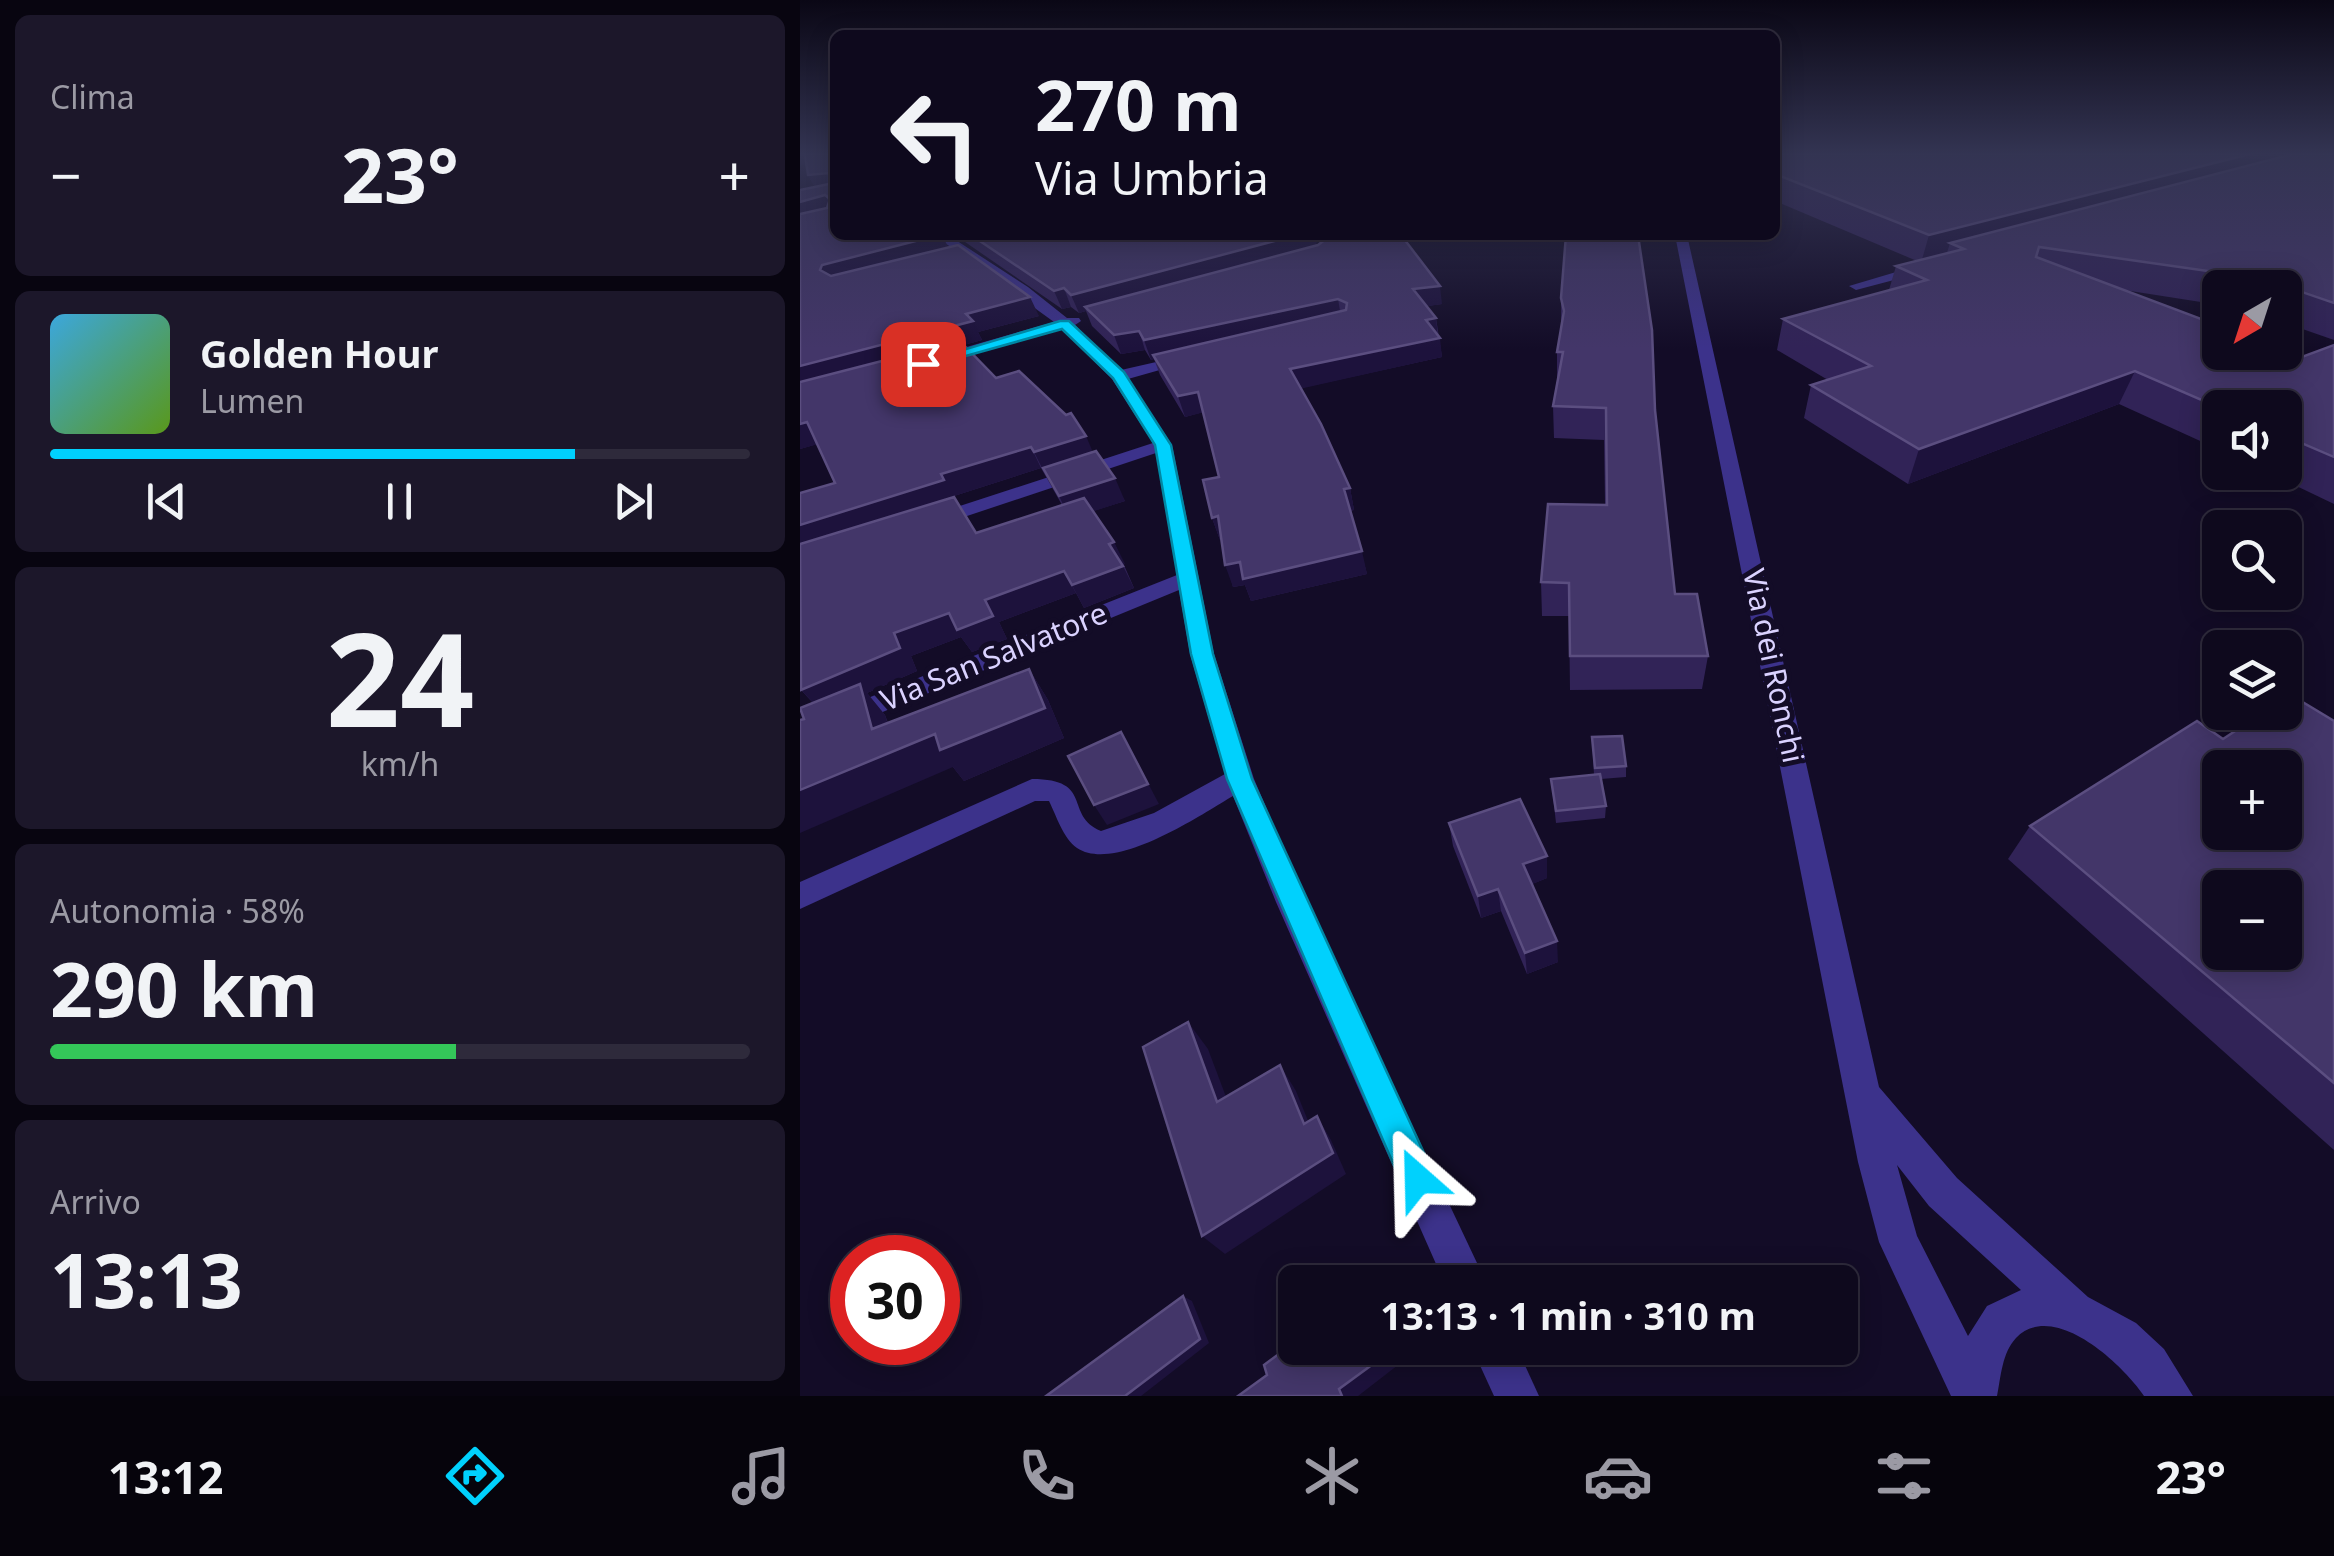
<!DOCTYPE html>
<html lang="it">
<head>
<meta charset="utf-8">
<style>
  body { margin:0; font-family:"Noto Sans",sans-serif; background:#1c172a; color:#f1f3f6; height:100vh; display:flex; flex-direction:column; font-size:38px; white-space:nowrap }
  * { box-sizing:border-box; margin:0 }
  p { font-size:32px; color:#9b9aa4 }
  .icon { flex:none; width:55px; height:55px; fill:none; stroke:currentColor; stroke-width:2; stroke-linecap:round; stroke-linejoin:round }
  .map { position:relative; flex:1; overflow:hidden }
  .sheet { display:flex; flex-direction:column; gap:15px; padding:15px; background:#080510; width:800px }
  .sheet>* { flex:none }
  .banner { position:absolute; left:30px; top:30px; width:950px; height:210px; border-radius:15px; box-shadow:0 5px 25px #0003,0 0 0 2px #2e2a3b; background:#0e091d; color:#f1f3f6; overflow:hidden }
  .needle { width:65px; rotate:219deg }
  .tools { position:absolute; left:1402px; top:270px; display:grid; gap:20px }
  .tools a { display:grid; place-items:center; width:100px; height:100px; border-radius:15px; background:#0e091d; box-shadow:0 5px 25px #0003,0 0 0 2px #2e2a3b; font-size:50px }
  .speed { position:absolute; left:30px; top:1235px; display:flex; gap:20px; font-size:50px; font-weight:700; text-align:center }
  .speed>* { display:grid; place-content:center; width:130px; height:130px; border-radius:50%; background:#0e091d; box-shadow:0 5px 25px #0003,0 0 0 2px #2e2a3b; line-height:1 }
  .speed .limit { border:15px solid #d22; background:#fff; color:#111 }
  .pin { position:absolute; display:grid; place-items:center; width:85px; height:85px; color:#fff; margin:-42px; border-radius:20px; box-shadow:0 5px 15px #0006 }
  .me { position:absolute; width:110px; margin:-55px; rotate:335deg; stroke-linejoin:round; filter:drop-shadow(0 0 8px #0008) }
  .turn { display:flex; align-items:center; gap:35px; height:210px; padding:0 40px; font-size:45px }
  .turn .icon { width:130px; height:130px; stroke-width:2.5 }
  .turn b { display:block; font-size:70px; line-height:85px }
  .big { font-size:75px; font-weight:700; line-height:1.1 }
  .sheet .card { flex:1; display:flex; flex-direction:column; justify-content:center; gap:15px; min-width:0; padding:0 35px; border-radius:15px; background:#1c172a }
  .sheet .dial { align-items:center; gap:0 }
  .dial b { font-size:130px; line-height:1 }
  .song { display:flex; align-items:center; gap:30px }
  .cover { width:120px; height:120px; border-radius:15px; background:linear-gradient(135deg,hsl(200 70% 55%),hsl(90 70% 35%)) }
  .played { height:10px; border-radius:5px; background:linear-gradient(90deg,#00d1fd 75%,#2e2a3b 75%) }
  .keys { display:flex; justify-content:space-around; direction:ltr }
  .heat { display:flex; justify-content:space-between; align-items:center; font-size:55px; direction:ltr }
  .charge { height:15px; border-radius:8px; background:linear-gradient(90deg,#34c759 58%,#2e2a3b 0) }
  .trip { position:absolute; left:478px; top:1265px; width:580px; height:100px; border-radius:15px; background:#0e091d; box-shadow:0 5px 25px #0003,0 0 0 2px #2e2a3b; font-weight:700; line-height:100px; text-align:center }
  .dock { display:flex; height:160px; justify-content:space-around; align-items:center; background:#06040c; color:#9b9aa4 }
  .dock .icon { width:70px; height:70px }
  .dock .active { color:#00d1fd }
  .dock b { font-size:45px; color:#f1f3f6 }
  main { display:flex; flex:1; min-height:0 }
  .map>svg:first-child { display:block }
  .lines { fill:none; stroke-linecap:round; stroke-linejoin:round }
  .minor { fill:#3c328b; fill-rule:evenodd }
  .wall { fill:#312357; fill-rule:evenodd }
  .shaded-wall { fill:#1d123c }
  .building { fill:#433669; stroke:#5b4e80; stroke-width:2.5; fill-rule:evenodd }
  .route { fill:#00d1fd; stroke:#0088a4; stroke-width:2.5 }
  .labels { text-anchor:middle; stroke-width:10; stroke-linejoin:round; paint-order:stroke }
  .street-label { font-size:30px; fill:#dad2ff; stroke:#130c27 }
</style>
</head>
<body>
<main>
<section class="sheet">
<div class="card"><p>Clima</p>
<div class="heat"><a>−</a><b class="big">23°</b><a>+</a></div>
</div>
<div class="card">
<div class="song"><i class="cover"></i><div><b>Golden Hour</b><p>Lumen</p></div></div>
<div class="played"></div>
<div class="keys"><svg class="icon" aria-label="previous" viewBox="0 0 24 24"><path d="M18 5L8 12l10 7zM5 5v14"/></svg><svg class="icon" aria-label="pause" viewBox="0 0 24 24"><path d="M8 5v14M16 5v14"/></svg><svg class="icon" aria-label="next" viewBox="0 0 24 24"><path d="M6 5l10 7-10 7zM19 5v14"/></svg></div>
</div>
<div class="card dial"><b>24</b><p>km/h</p></div>
<div class="card"><p>Autonomia · 58%</p><b class="big">290 km</b><div class="charge"></div></div>
<div class="card"><p>Arrivo</p><b class="big">13:13</b></div>
</section>
<div class="map">
<svg width="1534" height="1396" viewBox="0 0 1534 1396">
  <rect width="100%" height="100%" fill="#130c27"/>
  <g class="lines">
    <!-- minor -->
    <g class="minor">
      <path d="M134 235H148L228 287 267 318H279L281 321 275 325 321 370 387 355 395 360 328 379 372 445 414 654 454 779 506 901 686 1282H644L476 902 433 796C399 816 315 873 277 848 263 838 256 815 249 801H235L0 909V882L232 779C295 779 263 815 301 831L354 813 425 774 390 654 379 590 0 746V725L377 575 356 453 140 525H126V517L353 443 312 379 262 329 135 362V356L254 322Z"/>
      <path d="M875 235H887L1079 1087 1157 1178 1288 1297 1336 1323 1364 1349 1393 1396H1344C1324 1366 1254 1299 1216 1338 1202 1353 1201 1376 1197 1396H1151L1079 1242 1058 1162ZM1097 1165 1129 1206 1221 1290 1187 1306 1168 1336 1117 1236Z"/>
      <path d="M1123 264 1128 265V271L1056 290 1049 286Z"/>
      <path d="M672 1348H717L739 1396H694Z"/>
    </g>
  </g>
  <!-- wall -->
  <g class="wall">
    <path d="M0 154 142 235 148 247 239 316 178 332 182 340 164 345 196 378 293 452 325 501 293 511 314 542 334 588 284 608 276 593 199 622 207 639 172 652 161 637 111 656 117 671 67 693 85 715 88 723 229 669 248 700 264 738 164 781 153 767 4 719 13 703 1 690 35 483 17 444 0 449V190L15 187 8 175 7 165ZM241 468 262 505 176 533 154 496Z"/>
    <path d="M975 154H1534V340L1485 323V288H1420V305L1324 290 1502 357 1534 345V504L1467 472H1485V408H1420V450L1319 404 1108 484 1004 418 1011 385 1028 380 977 350 983 319 1089 290 1096 266 1117 261 975 201Z"/>
    <path d="M155 235H517L516 245 642 304 627 306 636 318 642 357 501 388 550 488 554 510 550 511 567 574 451 601 445 585 433 587 421 540H420L412 518 419 477 403 412 385 417 360 375 354 359 351 360 345 350 321 354 292 326 286 311 279 313 271 307 262 309Z"/>
    <path d="M761 298 855 410 875 594 908 656 902 689 770 690 769 616H742L741 582 805 505 804 440 754 438 753 406 757 382V352L761 325Z"/>
    <path d="M1534 721V1150L1208 859 1230 826Z"/>
    <path d="M792 737 826 766V777L801 779 806 806 805 818 756 823 751 779 794 775Z"/>
    <path d="M649 823 747 878 732 884 758 962 727 974 701 911 681 918 653 846Z"/>
  </g>
  <!-- shaded-wall -->
  <g class="shaded-wall">
    <path d="M0 154H7L13 164 0 165Z"/>
    <path d="M1450 154H1529L1150 243 1146 256 1121 263 1129 235Z"/>
    <path d="M29 173 35 184 17 191 8 175Z"/>
    <path d="M25 195 34 211 0 225V202Z"/>
    <path d="M139 235H142L150 251 33 283 20 270 22 265Z"/>
    <path d="M497 235H517L516 245 285 307 286 311 279 313 271 295Z"/>
    <path d="M640 286 642 304 616 308 613 289Z"/>
    <path d="M264 288 271 307 262 309 254 291Z"/>
    <path d="M230 297 239 316 178 332 182 340 0 390V366L166 314Z"/>
    <path d="M538 299 541 317 351 360 344 340Z"/>
    <path d="M636 318 638 337 626 320Z"/>
    <path d="M339 331 345 350 321 354 314 335Z"/>
    <path d="M640 338 642 357 495 390 490 369Z"/>
    <path d="M1335 371 1319 404 1108 484 1119 449Z"/>
    <path d="M398 392 405 412 385 417 378 396Z"/>
    <path d="M7 422 22 443 0 449V424Z"/>
    <path d="M286 436 295 457 245 474 234 452Z"/>
    <path d="M231 447 241 468 154 496 157 502 0 553V525L141 474Z"/>
    <path d="M315 478 325 501 270 519 259 496Z"/>
    <path d="M550 488 554 510 548 511 544 489Z"/>
    <path d="M418 516 425 539 420 540 412 518Z"/>
    <path d="M314 542 325 564 319 566 309 544Z"/>
    <path d="M562 551 567 574 451 601 445 585 433 587 425 565 440 562Z"/>
    <path d="M323 566 334 588 284 608 272 585Z"/>
    <path d="M264 571 276 593 199 622 207 639 172 652 161 637 111 656 117 671 67 693 85 715 96 750 229 669 248 700 264 738 164 781 153 767 0 833V790L22 712 1 690 94 633Z"/>
    <path d="M321 732 359 804 307 825 294 805Z"/>
    <path d="M747 856V878L725 887 723 864Z"/>
    <path d="M698 889 701 911 681 918 678 896Z"/>
    <path d="M757 941 758 962 727 974 725 953Z"/>
    <path d="M388 1022 408 1049 437 1126 417 1102Z"/>
    <path d="M480 1065 496 1091 519 1148 504 1124Z"/>
    <path d="M517 1116 531 1140 546 1174 425 1254 402 1236Z"/>
    <path d="M383 1296 392 1301 409 1343 341 1396H325Z"/>
    <path d="M595 1348H603L607 1358 558 1396H542L539 1389Z"/>
  </g>
  <!-- building -->
  <g class="building">
    <path d="M5 154H35V235H139L22 265 20 270 31 276 158 245 230 297 166 314 173 321 0 366V214L27 208 30 199 25 195 0 202V190L29 184V173L8 175Z"/>
    <path d="M975 154H1450L1129 235 975 174Z"/>
    <path d="M1493 154H1534V303L1464 279 1239 247 1236 257 1420 326V352H1485V351L1502 357 1534 345V457L1485 436V408H1420L1335 371 1119 449 1011 385 1071 366 983 319 1127 280 1096 266 1164 249 1150 243Z"/>
    <path d="M171 235H497L271 295 264 288 254 291Z"/>
    <path d="M531 235H601L640 286 613 289 636 318 626 320 640 338 490 369 521 424 550 488 544 489 562 551 443 579 440 562 425 565 418 516 412 518 403 480 419 477 398 392 378 396 353 355 546 310 547 303 538 299 344 340 339 331 314 335 285 307 518 245Z"/>
    <path d="M766 235H838L852 330 855 410 875 594H897L908 656H770L769 583 741 582 748 504 807 505 806 408 753 406 763 352H757L764 311 761 298Z"/>
    <path d="M160 341 196 378 219 371 266 415 271 413 286 436 234 452 231 447 141 474 144 480 0 525V493L35 483 7 422 0 424V382Z"/>
    <path d="M296 451 315 478 259 496 243 468Z"/>
    <path d="M154 497 176 533 284 498 314 542 309 544 323 566 272 585 264 571 185 600 193 616 157 630 149 613 94 633 100 648 1 690 0 544Z"/>
    <path d="M229 669 245 708 140 750 135 734 0 790V720L4 719 0 708 60 684 72 729Z"/>
    <path d="M1491 695 1534 721V1083L1230 826 1397 721 1423 739 1464 712H1485V699ZM1420 768H1485V832H1420ZM1420 888H1485V952H1420Z"/>
    <path d="M321 732 348 784 294 805 268 756Z"/>
    <path d="M822 736 826 766 795 768 792 737Z"/>
    <path d="M800 774 806 806 756 811 751 779Z"/>
    <path d="M720 799 747 856 723 864 757 941 725 953 698 889 678 896 649 823Z"/>
    <path d="M388 1022 417 1102 480 1065 504 1124 517 1116 533 1153 402 1236 343 1047Z"/>
    <path d="M383 1296 400 1339 325 1396H246Z"/>
    <path d="M495 1342V1348H595L539 1389 542 1396H438L467 1375 464 1365Z"/>
  </g>
  <!-- sky -->
  <linearGradient id="sky" x2="0" y2="1"><stop stop-color="#0a0715"/><stop offset="0.44" stop-color="#333452"/><stop offset="1" stop-color="#333452" stop-opacity="0"/></linearGradient>
  <rect width="1534" height="349" fill="url(#sky)"/>
  <!-- route -->
  <path class="route" d="M260 321H269L324 372 371 445 413 654 452 779 630 1166 635 1179 630 1191 618 1196 605 1191 427 779 391 654 355 445 313 378 262 329 123 368 116 364Z"/>
  <g class="labels">
    <!-- street labels -->
    <g class="street-label">
      <text transform="translate(194 657) rotate(-22)" y="10">Via San Salvatore</text>
      <text transform="translate(973 666) rotate(78)" y="10">Via dei Ronchi</text>
    </g>
  </g>
</svg>
<div class="tools">
<a><svg class="needle" viewBox="-14 -14 28 28"><path d="M0-13l5 13h-10z" fill="#e53935"/><path d="M0 13l5-13h-10z" fill="#9b9aa4"/></svg></a>
<a><svg class="icon" aria-label="sound" viewBox="0 0 24 24"><path d="M4 9h4l5-4v14l-5-4H4zM17 9q2 3 0 6"/></svg></a>
<a><svg class="icon" aria-label="search" viewBox="0 0 24 24"><circle cx="10" cy="10" r="6"/><path d="M15 15l6 6"/></svg></a>
<a><svg class="icon" aria-label="layers" viewBox="0 0 24 24"><path d="M12 4l9 5-9 5-9-5zM3 14l9 5 9-5"/></svg></a>
<a>+</a>
<a>−</a>
</div>
<div class="speed"><div class="limit">30</div></div>
<div class="pin" style="left:123px;top:364px;background:#d93025"><svg class="icon" aria-label="arrive" viewBox="0 0 24 24"><path d="M6 21V4h12l-3 4 3 4H6"/></svg></div>
<svg class="me" style="left:618px;top:1179px" viewBox="-20 -20 40 40"><path d="M0-17L14 15 0 8-14 15z" fill="#00d1fd" stroke="#fff" stroke-width="4"/></svg>
<div class="trip">13:13 · 1 min · 310 m</div>
<div class="banner">
<div class="turn"><svg class="icon" aria-label="left" viewBox="0 0 24 24"><path d="M17 20v-9H6M10 6l-5 5 5 5"/></svg><div><b>270 m</b>Via Umbria</div></div>
</div>
</div>
</main>
<nav class="dock">
<b>13:12</b>
<svg class="icon active" aria-label="directions" viewBox="0 0 24 24"><path d="M12 3l9 9-9 9-9-9zM9 14v-3h6M13 9l2 2-2 2"/></svg>
<svg class="icon" aria-label="music" viewBox="0 0 24 24"><path d="M9 18V5l10-2v13"/><circle cx="6" cy="18" r="3"/><circle cx="16" cy="16" r="3"/></svg>
<svg class="icon" aria-label="phone" viewBox="0 0 24 24"><path d="M5 4h4l2 5-3 2q2 4 5 5l2-3 5 2v4C11 20 4 13 5 4z"/></svg>
<svg class="icon" aria-label="climate" viewBox="0 0 24 24"><path d="M12 3v18M4 7l16 10M4 17L20 7"/></svg>
<svg class="icon" aria-label="car" viewBox="0 0 24 24"><path d="M5 17H2v-5l4-1 3-4h7l3 4 3 1v5h-3M9 17h6M6 11h13"/><circle cx="7" cy="17" r="2"/><circle cx="17" cy="17" r="2"/></svg>
<svg class="icon" aria-label="filters" viewBox="0 0 24 24"><path d="M4 7h16M4 17h16"/><circle cx="9" cy="7" r="2"/><circle cx="15" cy="17" r="2"/></svg>
<b>23°</b>
</nav>
</body>
</html>
